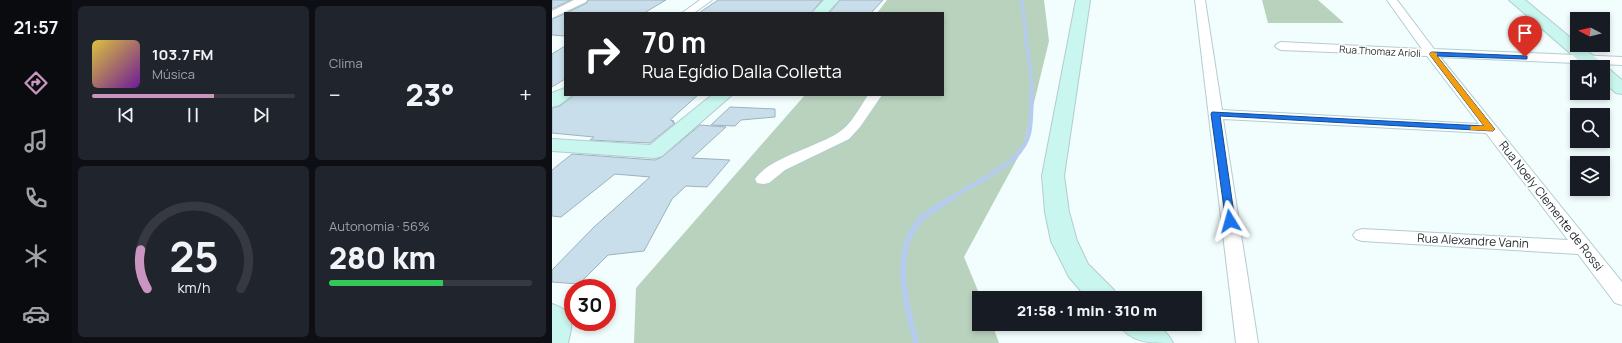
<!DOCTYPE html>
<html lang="pt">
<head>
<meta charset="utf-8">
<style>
  body { margin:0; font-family:Manrope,sans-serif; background:#20242c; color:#f1f3f6; height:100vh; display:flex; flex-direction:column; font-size:15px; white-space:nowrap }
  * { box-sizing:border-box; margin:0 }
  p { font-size:13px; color:#9ea1a6 }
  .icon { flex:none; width:22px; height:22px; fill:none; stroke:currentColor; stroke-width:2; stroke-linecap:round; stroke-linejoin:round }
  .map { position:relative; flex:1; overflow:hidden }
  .details { display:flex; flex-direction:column; gap:6px; padding:6px; background:#0d0f14; width:480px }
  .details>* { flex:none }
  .banner { position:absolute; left:12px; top:12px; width:380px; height:84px; border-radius:0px; box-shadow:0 2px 6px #0003; background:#202124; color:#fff; overflow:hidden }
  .needle { width:26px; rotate:277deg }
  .buttons { position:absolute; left:1018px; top:12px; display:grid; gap:8px }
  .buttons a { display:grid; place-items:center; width:40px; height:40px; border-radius:0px; background:#171b24; box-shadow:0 2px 6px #0003; font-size:20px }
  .speed { position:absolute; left:12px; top:279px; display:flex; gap:8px; font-size:20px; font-weight:700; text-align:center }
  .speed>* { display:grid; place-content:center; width:52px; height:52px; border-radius:50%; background:#171b24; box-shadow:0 2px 6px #0003; line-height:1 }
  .speed .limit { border:6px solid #d22; background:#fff; color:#111 }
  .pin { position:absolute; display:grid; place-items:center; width:34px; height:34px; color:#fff; margin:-41px -17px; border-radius:50% 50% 50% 0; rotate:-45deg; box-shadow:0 0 4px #0007 }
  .pin .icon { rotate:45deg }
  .me { position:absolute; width:44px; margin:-22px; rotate:352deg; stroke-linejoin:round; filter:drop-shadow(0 0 3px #0008) }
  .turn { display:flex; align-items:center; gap:14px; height:84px; padding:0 12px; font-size:18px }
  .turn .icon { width:52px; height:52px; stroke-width:2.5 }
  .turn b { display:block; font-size:28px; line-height:34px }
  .big { font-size:30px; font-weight:800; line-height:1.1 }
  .details .widget { flex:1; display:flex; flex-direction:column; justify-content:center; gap:6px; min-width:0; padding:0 14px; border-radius:6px; background:#20242c }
  .details .dial { align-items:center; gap:0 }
  .dial svg { height:104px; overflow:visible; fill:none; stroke:#363941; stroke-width:7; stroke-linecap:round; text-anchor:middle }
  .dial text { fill:#f1f3f6; stroke:none }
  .song { display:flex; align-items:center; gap:12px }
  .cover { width:48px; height:48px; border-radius:6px; background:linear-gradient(135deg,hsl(50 70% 55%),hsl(280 70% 35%)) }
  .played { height:4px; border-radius:2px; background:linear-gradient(90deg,#ca96c1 60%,#363941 60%) }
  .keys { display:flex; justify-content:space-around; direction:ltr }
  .heat { display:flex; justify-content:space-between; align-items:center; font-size:22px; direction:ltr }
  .charge { height:6px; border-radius:3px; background:linear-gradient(90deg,#34c759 56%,#363941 0) }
  .details .tiles { flex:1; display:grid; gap:6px; grid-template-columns:repeat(2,1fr) }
  .trip { position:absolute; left:420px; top:291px; width:230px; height:40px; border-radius:0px; background:#171b24; box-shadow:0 2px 6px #0003; font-weight:800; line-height:40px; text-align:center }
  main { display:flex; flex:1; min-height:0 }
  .dock { display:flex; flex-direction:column; width:72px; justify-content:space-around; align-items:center; background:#090b0e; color:#9ea1a6 }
  .dock .icon { width:28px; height:28px }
  .dock .selected { color:#ca96c1 }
  .dock b { font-size:18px; color:#f1f3f6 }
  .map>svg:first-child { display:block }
  .green { fill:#b9d2be }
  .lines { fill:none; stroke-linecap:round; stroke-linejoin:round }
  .stream-far2 { stroke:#b6ccee; stroke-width:3.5 }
  .stream-far1 { stroke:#b6ccee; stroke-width:4.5 }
  .stream { stroke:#b6ccee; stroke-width:6 }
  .building { fill:#c8deea; stroke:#9db2be }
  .street-casing { stroke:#b2cdd1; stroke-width:2 }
  .secondary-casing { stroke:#b2cdd1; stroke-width:2 }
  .street { fill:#fff; fill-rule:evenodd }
  .secondary { fill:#c9f6ee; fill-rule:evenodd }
  .route { fill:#1a73e8; stroke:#114b97 }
  .slow { fill:#f59e0b }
  .labels { text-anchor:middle; stroke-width:3; stroke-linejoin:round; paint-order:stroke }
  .far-street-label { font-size:10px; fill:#232e2f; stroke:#fff }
  .street-label { font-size:12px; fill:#232e2f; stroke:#fff }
</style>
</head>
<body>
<main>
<nav class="dock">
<b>21:57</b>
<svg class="icon selected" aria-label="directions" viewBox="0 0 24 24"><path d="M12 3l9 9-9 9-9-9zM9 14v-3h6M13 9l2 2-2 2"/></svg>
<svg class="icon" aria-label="music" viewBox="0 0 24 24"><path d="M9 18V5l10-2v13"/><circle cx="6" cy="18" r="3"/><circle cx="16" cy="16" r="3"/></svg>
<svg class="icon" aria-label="phone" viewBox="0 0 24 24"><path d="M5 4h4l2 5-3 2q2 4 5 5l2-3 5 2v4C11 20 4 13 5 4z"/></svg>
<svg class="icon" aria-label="climate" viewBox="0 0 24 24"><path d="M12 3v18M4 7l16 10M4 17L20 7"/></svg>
<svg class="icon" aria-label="car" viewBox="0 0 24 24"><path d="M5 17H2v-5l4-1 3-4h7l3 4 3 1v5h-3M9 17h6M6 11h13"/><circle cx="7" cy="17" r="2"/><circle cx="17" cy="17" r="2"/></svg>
</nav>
<section class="details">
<div class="tiles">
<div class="widget">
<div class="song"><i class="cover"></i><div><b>103.7 FM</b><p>Música</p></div></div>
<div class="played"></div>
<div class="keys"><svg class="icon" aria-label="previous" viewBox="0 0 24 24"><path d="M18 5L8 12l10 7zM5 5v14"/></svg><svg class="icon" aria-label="pause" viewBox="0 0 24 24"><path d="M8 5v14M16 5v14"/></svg><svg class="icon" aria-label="next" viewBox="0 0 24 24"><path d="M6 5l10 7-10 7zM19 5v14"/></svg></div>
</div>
<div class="widget"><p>Clima</p>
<div class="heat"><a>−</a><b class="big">23°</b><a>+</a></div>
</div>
<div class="widget dial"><svg viewBox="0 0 100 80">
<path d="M14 69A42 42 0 1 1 86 69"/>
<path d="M14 69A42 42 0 0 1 9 39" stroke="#ca96c1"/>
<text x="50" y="56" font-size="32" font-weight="700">25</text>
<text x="50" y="72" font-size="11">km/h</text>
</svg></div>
<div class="widget"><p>Autonomia · 56%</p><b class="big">280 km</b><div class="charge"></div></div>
</div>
</section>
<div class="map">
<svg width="1070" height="343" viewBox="0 0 1070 343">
  <rect width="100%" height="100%" fill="#f2fdfe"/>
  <!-- green -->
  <g class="green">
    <path d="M335 0H492L497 41 471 148 412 257 429 298H427V324H440L447 343H82L84 288 253 95H391V13H325Z"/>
    <path d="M710 0H766L792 23H716Z"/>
  </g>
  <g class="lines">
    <!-- stream-far2 -->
    <path class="stream-far2" d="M469 0C473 16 473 31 475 47 477 60 480 73 480 87"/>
    <!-- stream-far1 -->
    <path class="stream-far1" d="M398 199C423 182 470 165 477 133 480 118 479 101 480 86"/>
    <!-- stream -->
    <path class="stream" d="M364 343C355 306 338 251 369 219 377 211 390 204 400 198"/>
  </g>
  <!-- building -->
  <g class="building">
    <path d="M0 0H19L0 9Z"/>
    <path d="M36 0H114L92 13H14L35 3Z"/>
    <path d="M166 0H270L259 13H147Z"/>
    <path d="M288 0H331L319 13H277Z"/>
    <path d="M13 14V36L0 35V19Z"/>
    <path d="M13 46V79L0 87V54Z"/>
    <path d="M22 95H146L118 120 122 121 120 122 123 123 98 143 38 140 42 137 0 133V108L8 106Z"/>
    <path d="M178 107 223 109V117L189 120 183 126 159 125Z"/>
    <path d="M148 125 174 127 140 158 178 160 155 187 134 186 120 199 92 251 56 255 27 284 0 282V270L42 227 98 177 63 174 9 217 0 216V170L20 154 103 160 110 157Z"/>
  </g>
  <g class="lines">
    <defs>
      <g id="street">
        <path d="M22 0H35L34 2 0 18V11Z"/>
        <path d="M148 0H160L142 13H130Z"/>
        <path d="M643 0H653L670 110 927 124 875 56 729 50 725 48 723 46 725 44 729 42 870 49 835 0H845L882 49 1070 57V65L888 57 1070 282V305L1063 303 1026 254 810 241 804 239 801 235 804 231 810 229 1016 240 934 133 671 119 706 343H684Z"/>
        <path d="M316 95H330L308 127 297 139 233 170 217 183 211 184 205 183 203 179C217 158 264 147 286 133 299 125 308 107 316 95Z"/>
      </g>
      <g id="secondary">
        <path d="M272 0H287L275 13H260Z"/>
        <path d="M524 0H538L512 176 517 212 525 241 536 264 562 290 566 298H535L517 277 499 241 493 212 490 176Z"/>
        <path d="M957 0H973L1025 43V45H1028L1050 63 1052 68 1057 69 1070 80V94L1064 93 1051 82V67H1034Z"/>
        <path d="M13 88V95H21L7 105 0 107V93Z"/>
        <path d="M160 95H180L110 156 103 158 0 151V139L98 145Z"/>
        <path d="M0 304C24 312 21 322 16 343H0Z"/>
        <path d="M566 324C590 324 609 319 621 343 597 343 579 343 566 324Z"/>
      </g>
    </defs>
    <!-- street casing -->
    <use href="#street" class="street-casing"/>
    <!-- secondary casing -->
    <use href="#secondary" class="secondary-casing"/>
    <!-- street -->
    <use href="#street" class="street"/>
    <!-- secondary -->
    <use href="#secondary" class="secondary"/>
  </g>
  <!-- route -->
  <path class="route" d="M880 52 975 56V59H973L885 56 941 127 943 129 941 131 668 116 683 221 678 224 674 223 659 114 660 112 932 126 878 55V53Z"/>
  <!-- slow -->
  <path class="slow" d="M880 52 885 53V56L941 127 943 129 941 131 919 130 918 128 919 126H932L878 55V53Z"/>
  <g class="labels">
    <!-- far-street labels -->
    <g class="far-street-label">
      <text transform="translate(828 51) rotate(3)" y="4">Rua Thomaz Arioli</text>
    </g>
    <!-- street labels -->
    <g class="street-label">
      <text transform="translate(999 206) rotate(52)" y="4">Rua Noely Clemente de Rossi</text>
      <text transform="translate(921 241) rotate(3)" y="4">Rua Alexandre Vanin</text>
    </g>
  </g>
</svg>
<div class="buttons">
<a><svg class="needle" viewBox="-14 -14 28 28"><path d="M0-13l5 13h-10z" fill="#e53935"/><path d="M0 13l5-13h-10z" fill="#9ea1a6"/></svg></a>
<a><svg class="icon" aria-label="sound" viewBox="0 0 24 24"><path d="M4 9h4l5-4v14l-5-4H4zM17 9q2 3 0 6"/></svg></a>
<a><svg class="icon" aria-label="search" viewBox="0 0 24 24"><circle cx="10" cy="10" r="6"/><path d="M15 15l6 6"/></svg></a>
<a><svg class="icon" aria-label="layers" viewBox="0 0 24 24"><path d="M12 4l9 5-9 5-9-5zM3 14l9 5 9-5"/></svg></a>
</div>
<div class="speed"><div class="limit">30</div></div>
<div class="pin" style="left:973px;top:57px;background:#d93025"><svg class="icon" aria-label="arrive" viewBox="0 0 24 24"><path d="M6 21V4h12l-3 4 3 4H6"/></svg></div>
<svg class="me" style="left:678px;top:221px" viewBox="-20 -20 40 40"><path d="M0-17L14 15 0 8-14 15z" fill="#1a73e8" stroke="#fff" stroke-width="4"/></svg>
<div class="trip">21:58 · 1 min · 310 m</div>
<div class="banner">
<div class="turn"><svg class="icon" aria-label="right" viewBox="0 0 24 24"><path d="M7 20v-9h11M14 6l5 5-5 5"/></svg><div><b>70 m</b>Rua Egídio Dalla Colletta</div></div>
</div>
</div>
</main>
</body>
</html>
